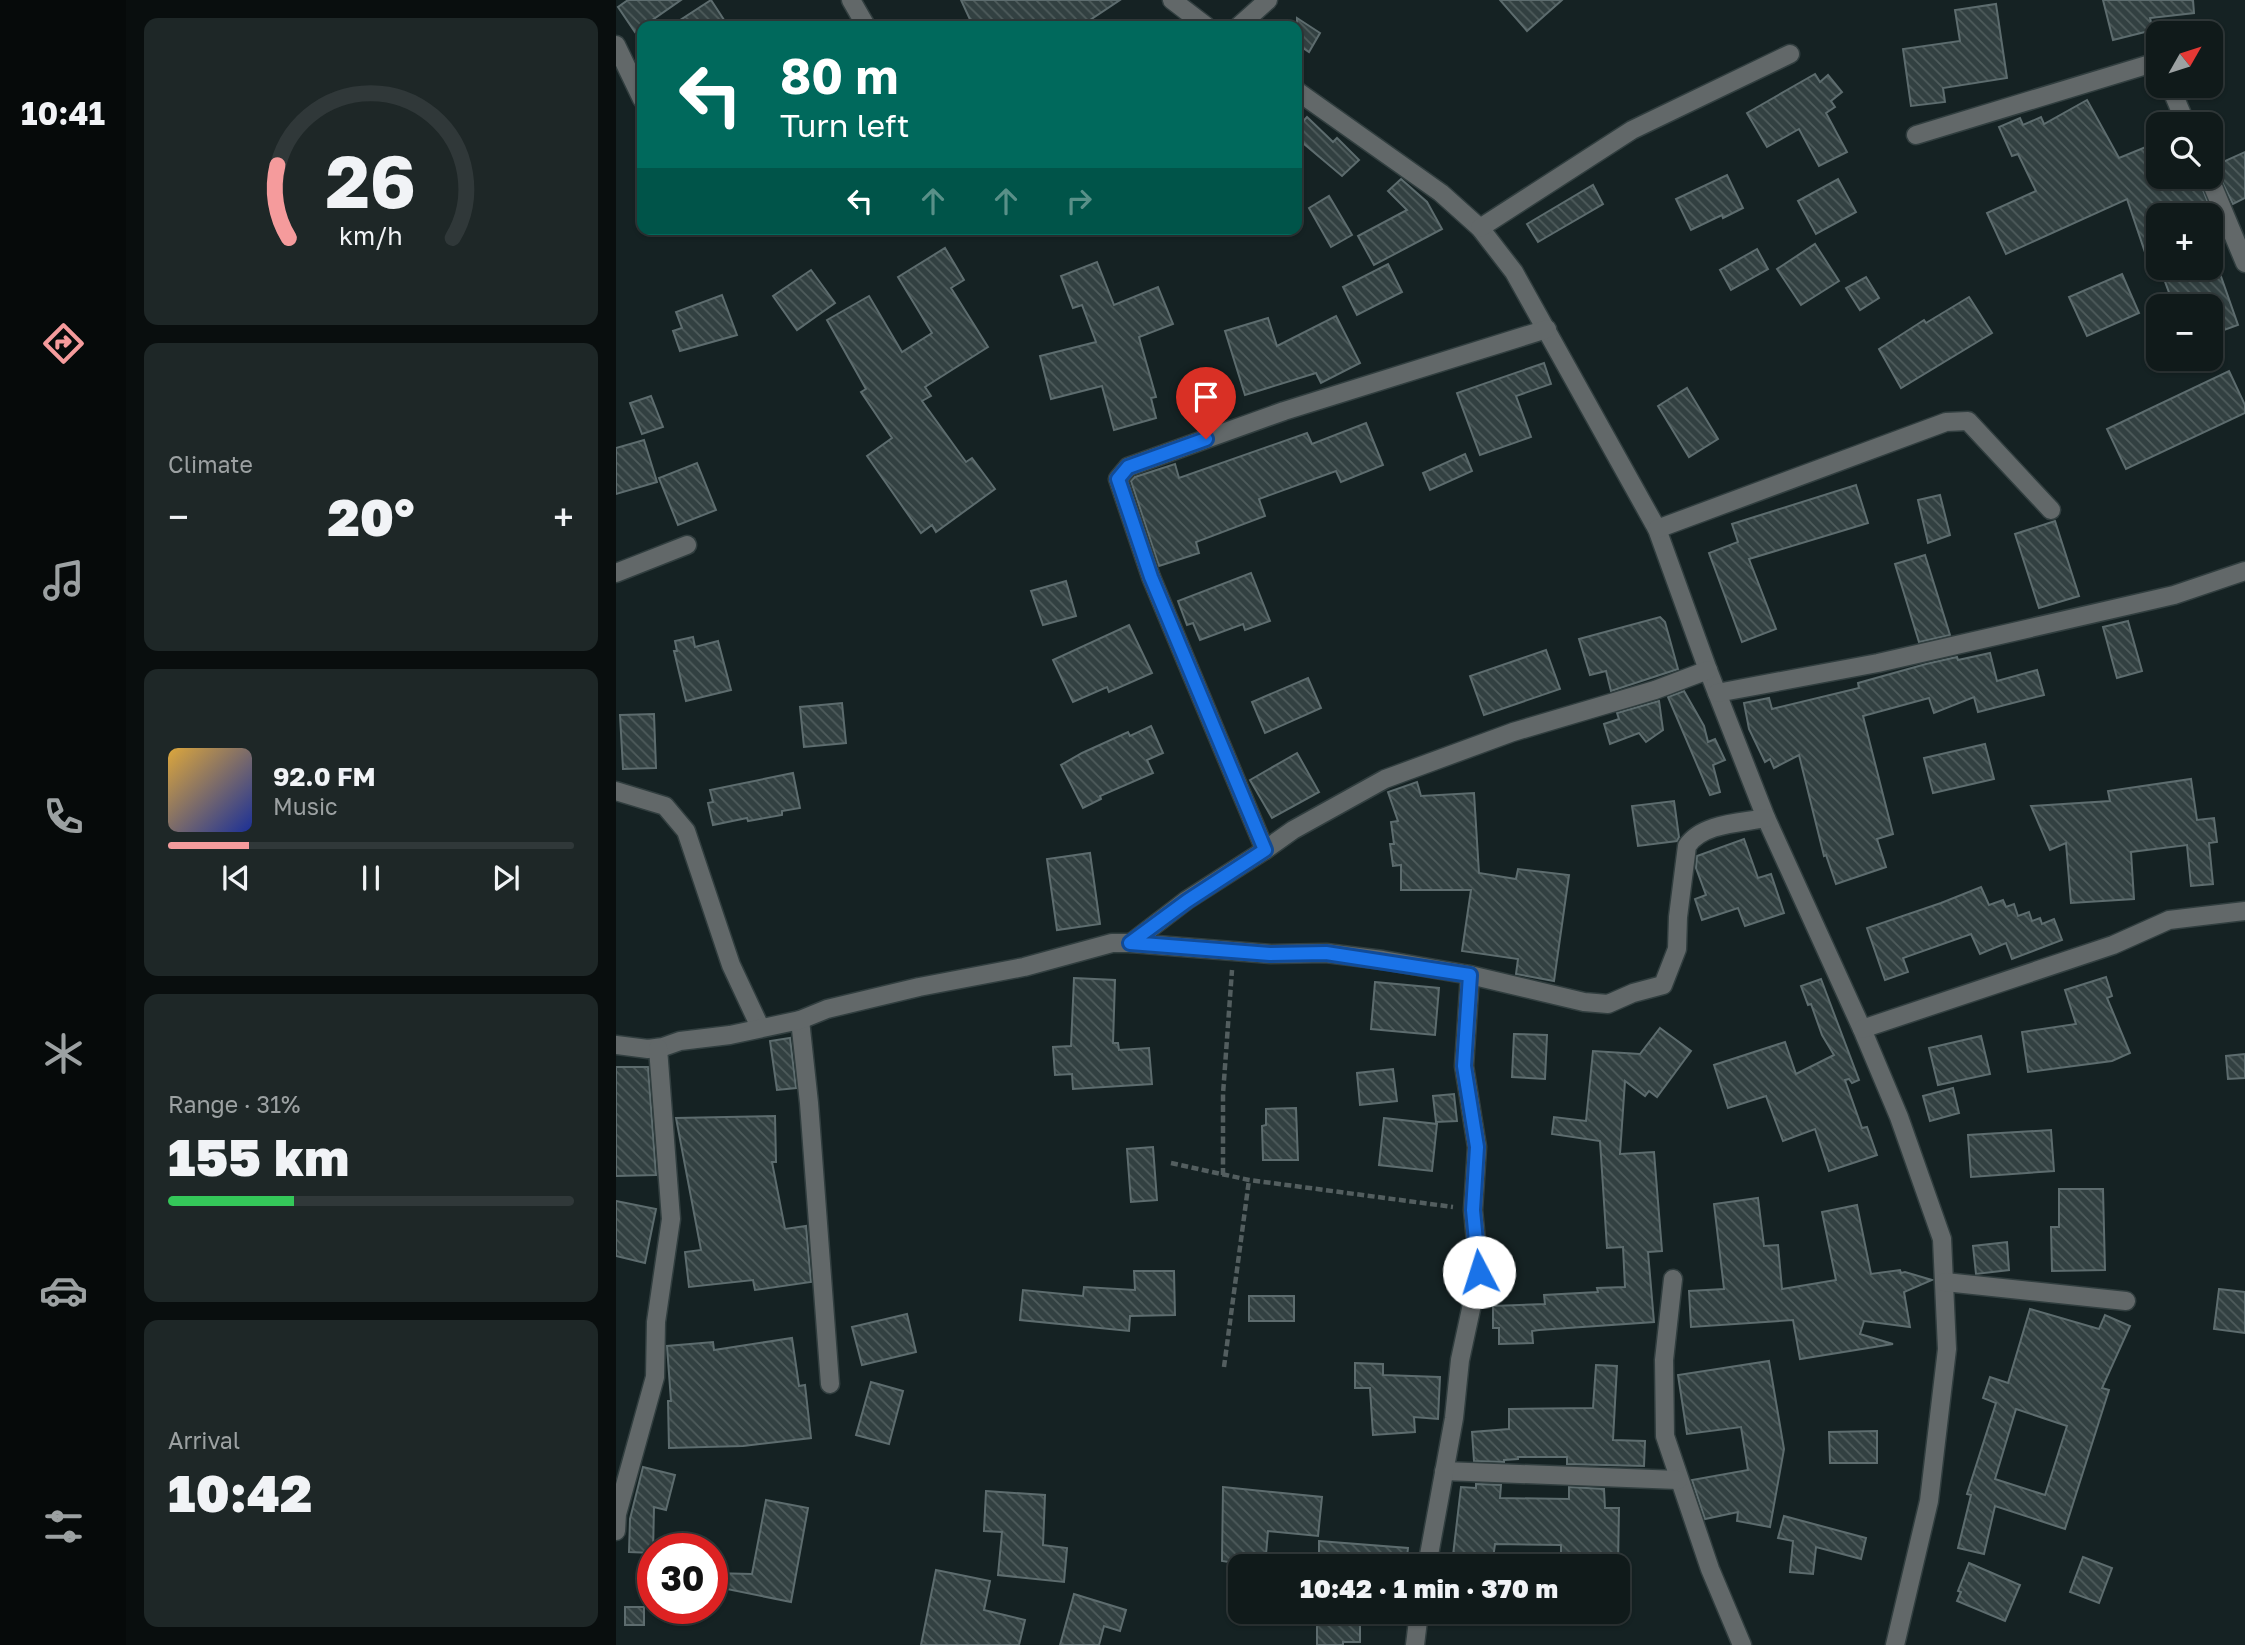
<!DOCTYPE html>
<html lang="en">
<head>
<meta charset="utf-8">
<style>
  body { margin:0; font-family:"Golos Text",sans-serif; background:#1e2727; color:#f1f3f6; height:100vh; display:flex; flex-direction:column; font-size:26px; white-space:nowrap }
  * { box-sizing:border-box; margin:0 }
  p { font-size:23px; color:#9ca1a2 }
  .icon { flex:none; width:38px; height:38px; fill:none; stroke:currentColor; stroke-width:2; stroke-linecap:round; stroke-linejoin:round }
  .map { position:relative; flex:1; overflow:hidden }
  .sheet { display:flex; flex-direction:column; gap:18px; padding:18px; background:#090e0e; width:490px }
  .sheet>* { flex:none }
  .guide { position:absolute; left:21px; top:21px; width:665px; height:214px; border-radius:14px; box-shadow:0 2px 5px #0004,0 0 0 2px #303839; background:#00695c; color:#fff; overflow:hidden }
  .needle { width:46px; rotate:51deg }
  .buttons { position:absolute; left:1530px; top:21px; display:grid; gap:14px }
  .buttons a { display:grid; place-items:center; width:77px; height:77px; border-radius:14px; background:#101a1a; box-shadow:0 2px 5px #0004,0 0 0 2px #303839; font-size:35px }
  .speed { position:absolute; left:21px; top:1533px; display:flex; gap:14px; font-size:35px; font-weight:700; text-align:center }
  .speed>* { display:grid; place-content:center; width:91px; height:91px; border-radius:50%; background:#101a1a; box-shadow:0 2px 5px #0004,0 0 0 2px #303839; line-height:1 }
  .speed .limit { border:10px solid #d22; background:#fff; color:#111 }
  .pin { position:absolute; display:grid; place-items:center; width:60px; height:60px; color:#fff; margin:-72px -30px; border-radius:50% 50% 50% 0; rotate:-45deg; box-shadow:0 0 7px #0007 }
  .pin .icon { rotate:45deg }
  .me { position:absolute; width:77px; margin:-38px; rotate:355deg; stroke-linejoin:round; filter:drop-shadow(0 0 5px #0008) }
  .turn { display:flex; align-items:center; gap:24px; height:147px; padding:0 28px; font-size:32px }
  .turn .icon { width:91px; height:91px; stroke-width:2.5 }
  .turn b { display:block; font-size:49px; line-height:60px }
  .lanes { display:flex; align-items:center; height:66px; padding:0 28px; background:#0003; justify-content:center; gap:35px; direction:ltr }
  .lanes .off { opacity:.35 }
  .big { font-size:52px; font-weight:800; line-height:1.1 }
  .sheet .tile { flex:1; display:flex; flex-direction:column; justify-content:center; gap:10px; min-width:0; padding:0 24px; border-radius:14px; background:#1e2727 }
  .sheet .dial { align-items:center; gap:0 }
  .dial svg { height:182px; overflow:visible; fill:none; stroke:#303839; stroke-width:7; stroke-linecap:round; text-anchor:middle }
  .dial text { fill:#f1f3f6; stroke:none }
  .song { display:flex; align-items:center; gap:21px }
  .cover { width:84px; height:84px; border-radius:10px; background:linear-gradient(135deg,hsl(40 70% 55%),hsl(230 70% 35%)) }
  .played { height:7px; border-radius:4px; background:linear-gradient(90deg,#f59b9c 20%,#303839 20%) }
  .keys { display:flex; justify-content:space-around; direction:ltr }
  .heat { display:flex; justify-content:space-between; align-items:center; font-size:38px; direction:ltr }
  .charge { height:10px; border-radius:5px; background:linear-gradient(90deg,#34c759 31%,#303839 0) }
  .trip { position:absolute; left:612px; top:1554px; width:402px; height:70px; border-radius:14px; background:#101a1a; box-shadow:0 2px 5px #0004,0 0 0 2px #303839; font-weight:800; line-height:70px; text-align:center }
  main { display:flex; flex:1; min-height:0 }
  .tab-bar { display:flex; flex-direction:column; width:126px; justify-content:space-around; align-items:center; background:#060a0a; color:#9ca1a2 }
  .tab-bar .icon { width:49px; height:49px }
  .tab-bar .active { color:#f59b9c }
  .tab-bar b { font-size:32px; color:#f1f3f6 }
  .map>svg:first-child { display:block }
  .building { fill:url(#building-back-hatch); stroke:#5d6c6e; stroke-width:2; fill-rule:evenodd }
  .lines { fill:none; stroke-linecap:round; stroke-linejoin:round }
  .minor-casing { stroke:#313e3f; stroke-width:21 }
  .path { stroke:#535e5f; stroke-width:4.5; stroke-dasharray:7 3.5; stroke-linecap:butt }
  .minor { stroke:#626869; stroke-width:18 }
  .route-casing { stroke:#114b97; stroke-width:18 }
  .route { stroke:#1a73e8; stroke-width:12 }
</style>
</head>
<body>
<main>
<nav class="tab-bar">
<b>10:41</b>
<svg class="icon active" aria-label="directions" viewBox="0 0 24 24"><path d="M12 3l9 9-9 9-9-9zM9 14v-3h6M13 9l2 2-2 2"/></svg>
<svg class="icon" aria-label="music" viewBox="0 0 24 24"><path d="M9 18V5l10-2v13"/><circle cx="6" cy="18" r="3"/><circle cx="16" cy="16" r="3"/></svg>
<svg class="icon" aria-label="phone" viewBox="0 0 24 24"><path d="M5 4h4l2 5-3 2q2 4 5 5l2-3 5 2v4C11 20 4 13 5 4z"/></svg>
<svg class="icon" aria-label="climate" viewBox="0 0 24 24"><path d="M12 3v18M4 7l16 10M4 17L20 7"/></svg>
<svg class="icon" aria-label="car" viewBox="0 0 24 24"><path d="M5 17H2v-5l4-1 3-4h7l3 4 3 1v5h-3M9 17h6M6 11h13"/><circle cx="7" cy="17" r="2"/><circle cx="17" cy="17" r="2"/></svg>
<svg class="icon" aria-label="filters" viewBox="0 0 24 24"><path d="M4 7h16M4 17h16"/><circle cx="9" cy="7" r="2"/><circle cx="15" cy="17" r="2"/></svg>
</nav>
<section class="sheet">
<div class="tile dial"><svg viewBox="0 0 100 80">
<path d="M14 69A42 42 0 1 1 86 69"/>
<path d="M14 69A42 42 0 0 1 9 37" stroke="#f59b9c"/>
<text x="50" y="56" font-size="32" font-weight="700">26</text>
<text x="50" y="72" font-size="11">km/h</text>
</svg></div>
<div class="tile"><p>Climate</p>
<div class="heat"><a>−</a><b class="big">20°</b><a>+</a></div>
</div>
<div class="tile">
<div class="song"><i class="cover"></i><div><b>92.0 FM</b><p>Music</p></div></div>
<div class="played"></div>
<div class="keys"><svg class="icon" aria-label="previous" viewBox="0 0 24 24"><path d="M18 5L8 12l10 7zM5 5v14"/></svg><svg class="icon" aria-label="pause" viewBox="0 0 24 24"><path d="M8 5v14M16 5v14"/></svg><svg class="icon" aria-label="next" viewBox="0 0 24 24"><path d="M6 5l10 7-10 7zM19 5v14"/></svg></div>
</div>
<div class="tile"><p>Range · 31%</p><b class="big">155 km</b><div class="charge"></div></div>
<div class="tile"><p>Arrival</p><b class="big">10:42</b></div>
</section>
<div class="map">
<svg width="1629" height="1645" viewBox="0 0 1629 1645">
  <defs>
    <pattern id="building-back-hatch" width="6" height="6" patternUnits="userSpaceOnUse" patternTransform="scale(1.75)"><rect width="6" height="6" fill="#324041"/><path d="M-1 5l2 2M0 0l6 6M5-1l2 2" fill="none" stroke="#4f5c5c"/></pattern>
  </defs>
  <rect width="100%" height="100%" fill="#152223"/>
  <!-- building -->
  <g class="building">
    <path d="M12 0H65L19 32 2 7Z"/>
    <path d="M95 0 112 26H55Z"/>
    <path d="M345 0H504L465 26H357Z"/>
    <path d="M884 0H946L911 31Z"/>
    <path d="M1487 0H1577L1578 13 1534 18 1537 30 1497 40Z"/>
    <path d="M1380 4 1391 78 1327 88 1329 102 1295 106 1287 49 1344 41 1339 10Z"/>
    <path d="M681 18 704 33 693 52 681 44Z"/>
    <path d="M1199 74 1204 82 1212 75 1226 92 1215 101 1219 107 1210 113 1231 152 1203 166 1183 129 1151 147 1131 113Z"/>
    <path d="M1471 100 1503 158 1542 142V177H1582L1596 213 1591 215H1542V279H1538L1511 199 1390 254 1371 213 1420 191 1402 154 1396 156 1383 127 1404 118 1407 125 1425 117 1428 124Z"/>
    <path d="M691 117 717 142 721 138 743 160 726 176 681 138V128Z"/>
    <path d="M1629 152V198L1617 204 1598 166Z"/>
    <path d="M1111 175 1127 208 1107 218 1106 215 1075 230 1060 199Z"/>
    <path d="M785 179 811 202 826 229 758 265 742 236 791 210 772 191Z"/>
    <path d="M1222 179 1240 212 1200 234 1182 201Z"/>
    <path d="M977 185 987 204 922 242 911 224Z"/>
    <path d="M713 196 736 235 715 247 693 208Z"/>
    <path d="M1199 244 1223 281 1185 305 1161 269Z"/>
    <path d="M329 248 348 280 335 288 372 347 309 387 315 396 306 401 350 462 356 458 379 489 320 532 316 525 305 533 251 456 276 438 245 392 250 389 211 320 253 296 286 352 316 333 282 277Z"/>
    <path d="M1141 249 1152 269 1115 290 1104 270Z"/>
    <path d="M1594 257 1602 268 1622 325 1594 335V306H1558L1544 268H1594Z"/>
    <path d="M481 262 498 305 542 287 557 324 523 337 540 397 535 398 540 418 498 430 486 386 435 399 424 356 480 342 466 305 457 308 445 276Z"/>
    <path d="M772 264 786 292 741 315 727 287Z"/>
    <path d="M195 270 219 303 181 330 157 296Z"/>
    <path d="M1506 274 1523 313 1471 336 1453 297Z"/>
    <path d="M1250 277 1263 298 1244 310 1230 288Z"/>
    <path d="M106 295 121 335 64 351 57 331 66 328 60 312Z"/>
    <path d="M1353 297 1376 333 1285 388 1263 349 1308 320 1310 323Z"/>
    <path d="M720 316 744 363 705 383 700 373 629 395 609 331 652 318 661 346Z"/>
    <path d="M928 363 935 384 900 396 915 437 864 455 841 393Z"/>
    <path d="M1613 371 1629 405V413L1510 469 1491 429Z"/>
    <path d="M1071 388 1102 439 1073 457 1042 406Z"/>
    <path d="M35 396 47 427 26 434 14 403Z"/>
    <path d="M750 423 767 465 725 482 720 471 643 499 649 516 580 542 583 553 543 566 515 481 519 477 559 464 563 478 691 433 696 444Z"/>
    <path d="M28 440 41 482 0 494V448Z"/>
    <path d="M849 454 856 471 814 490 807 473Z"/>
    <path d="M81 463 100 510 62 525 43 478Z"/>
    <path d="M1240 485 1252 523 1133 559 1160 629 1126 642 1093 553 1122 542 1116 524Z"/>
    <path d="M1324 495 1334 535 1312 543 1302 500Z"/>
    <path d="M1439 521 1463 596 1423 608 1399 534Z"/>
    <path d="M1309 555 1334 635 1303 642 1279 564Z"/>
    <path d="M635 573 654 621 629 630 627 624 584 640 577 623 571 625 562 601Z"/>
    <path d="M450 581 460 616 427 625 415 591Z"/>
    <path d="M1044 617 1049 622 1062 669 995 691 990 671 974 675 963 639Z"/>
    <path d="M1512 621 1526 671 1501 678 1487 627Z"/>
    <path d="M513 625 536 673 493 692 491 687 457 702 437 660Z"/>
    <path d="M77 637 79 647 102 641 115 690 70 701 58 651H61L59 641Z"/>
    <path d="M930 650 944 689 868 715 854 676Z"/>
    <path d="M1374 653 1381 681 1421 670 1428 695 1362 712 1358 697 1318 713 1313 698 1247 716 1277 834 1261 839 1270 867 1220 884 1210 855 1208 856 1183 755 1158 768 1154 759 1149 762 1133 729 1128 703 1153 698 1156 709 1243 688 1242 683 1310 664 1341 657 1342 660Z"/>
    <path d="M692 678 705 708 649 733 636 702Z"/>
    <path d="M1068 691 1088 726 1092 742 1099 739 1109 760 1097 765 1104 792 1094 795 1052 697Z"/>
    <path d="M1043 701 1047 730 1030 742 1023 733 994 744 988 724 1003 719 1001 713Z"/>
    <path d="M226 703 230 743 188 747 184 707Z"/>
    <path d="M38 714 40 768 7 769 4 715Z"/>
    <path d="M535 726 547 753 531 760 537 773 484 796 485 799 467 808 445 765 466 753 512 732 514 736Z"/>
    <path d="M1369 744 1378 779 1317 793 1308 758Z"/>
    <path d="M681 753 703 792 656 818 634 780Z"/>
    <path d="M177 773 184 808 166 811V815L132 821 131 818 97 825 92 803 97 802 94 790Z"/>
    <path d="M1575 779 1581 820 1598 818 1601 842 1593 843 1597 884 1575 886 1571 845 1515 852 1518 899 1455 903 1450 843 1434 850 1415 806 1494 801 1492 791Z"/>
    <path d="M801 782 805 796 858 793 863 873 900 879 902 869 953 875 938 981 900 974 902 959 846 951 855 890H785V865L777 866 774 844H778L775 822 782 821 772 792Z"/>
    <path d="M1058 801 1063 837 1061 841 1022 846 1016 806Z"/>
    <path d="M1128 839 1142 878 1155 874 1168 913 1129 926 1122 908 1086 920 1079 899 1090 895 1080 868 1081 856Z"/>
    <path d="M474 853 484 924 441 930 431 859Z"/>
    <path d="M1365 887 1373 905 1387 900 1390 907 1398 904 1402 916 1413 912 1416 921 1424 918 1426 924 1438 919 1446 940 1396 959 1390 943 1364 954 1355 934 1287 958 1292 972 1269 980 1251 928 1325 903Z"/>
    <path d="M1490 977 1496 996 1491 998 1514 1053 1496 1061 1412 1072 1406 1032 1460 1024 1449 990Z"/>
    <path d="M458 978 499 980 497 1043H502L503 1050 533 1048 536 1084 457 1089 456 1074 439 1075 437 1047 455 1046Z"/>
    <path d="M1205 979 1243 1080 1236 1083 1233 1079 1229 1080 1246 1128 1251 1127 1261 1155 1213 1171 1199 1129 1167 1141 1150 1096 1112 1108 1098 1065 1169 1042 1180 1074 1218 1055 1206 1035 1195 1004 1192 1005 1185 986Z"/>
    <path d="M759 982 823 988 819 1035 755 1029Z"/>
    <path d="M1044 1028 1075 1051 1041 1097 1033 1091 1029 1096 1009 1081 1004 1154 1038 1152 1046 1251 1032 1252 1038 1322 923 1330 916 1331 917 1343 883 1344V1328H877V1306L929 1304 928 1295 982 1292 981 1288 1009 1287 1007 1247 991 1248 984 1141 936 1134 938 1117 970 1121 977 1051 1024 1054Z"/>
    <path d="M898 1034 931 1035 929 1079 896 1077Z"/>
    <path d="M1365 1036 1374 1074 1322 1085 1313 1048Z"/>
    <path d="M174 1038 180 1088 161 1090 154 1041Z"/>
    <path d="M1629 1054V1078L1612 1079 1610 1056Z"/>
    <path d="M0 1067H32L40 1175 0 1176Z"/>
    <path d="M777 1069 781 1101 744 1105 741 1073Z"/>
    <path d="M1337 1088 1343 1113 1314 1121 1307 1096Z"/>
    <path d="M838 1094 841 1121 820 1122 817 1096Z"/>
    <path d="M680 1108 682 1160H647L646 1126 650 1125V1109Z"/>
    <path d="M159 1116 160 1162H156L169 1229 190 1226 195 1282 139 1290 137 1280 73 1287 69 1252 85 1250 60 1118Z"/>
    <path d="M768 1118 821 1124 816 1171 763 1165Z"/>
    <path d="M1435 1130 1438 1171 1355 1177 1352 1135Z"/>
    <path d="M537 1147 541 1200 515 1202 511 1149Z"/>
    <path d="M1443 1189H1487L1489 1270 1436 1271 1435 1227H1443Z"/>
    <path d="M1142 1198 1148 1246 1162 1245 1166 1289 1220 1280 1206 1212 1241 1205 1255 1274 1284 1270 1285 1273 1289 1272 1316 1280 1288 1292 1294 1327 1248 1321 1244 1334 1277 1344 1184 1359 1177 1320 1075 1327 1073 1291 1108 1289 1098 1204Z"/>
    <path d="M0 1201 40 1209 29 1263 0 1256Z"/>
    <path d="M1391 1242 1393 1270 1360 1274 1357 1246Z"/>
    <path d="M518 1271H558L559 1315 514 1316 513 1331 404 1320 407 1290 467 1296 468 1287 519 1290Z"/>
    <path d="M1603 1289 1629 1292V1333L1598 1329Z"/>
    <rect x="633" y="1296" width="45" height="25"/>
    <path d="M1414 1309 1483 1329 1489 1315 1514 1326 1486 1388 1493 1390 1449 1529 1379 1506 1368 1554 1342 1548 1355 1495 1351 1494 1380 1403 1367 1398 1374 1377 1392 1383ZM1400 1409 1451 1426 1429 1495 1379 1479Z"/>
    <path d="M291 1314 300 1352 246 1365 236 1327Z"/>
    <path d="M176 1338 183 1386 189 1385 195 1438 127 1446 53 1448 52 1401H55L51 1346 97 1342 98 1350Z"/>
    <path d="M1153 1361 1168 1449 1154 1527 1121 1521 1122 1512 1089 1519 1076 1480 1132 1470 1125 1427 1071 1434 1062 1375Z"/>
    <path d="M739 1363 767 1364V1375L824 1377 822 1419 798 1417 799 1432 757 1435 754 1388H739Z"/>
    <path d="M980 1365 1001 1366 997 1440 1029 1441 1028 1466 951 1464V1457H902V1459L888 1460V1462L858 1461 856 1432 893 1429V1409L977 1408Z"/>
    <path d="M255 1382 287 1391 273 1444 240 1435Z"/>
    <path d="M1261 1431V1463H1214L1213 1432Z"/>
    <path d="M27 1467 59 1475 50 1510 38 1507 37 1553 13 1552 14 1519Z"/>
    <path d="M860 1484 885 1485 884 1498 953 1499V1487L988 1489 989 1508H1003L1002 1566H945V1545L879 1544 876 1566 836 1564 845 1487 860 1488Z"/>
    <path d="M607 1487 706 1497 702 1536 652 1531 649 1566H613V1562L606 1561Z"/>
    <path d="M370 1491 429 1495 427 1545 451 1548 448 1582 382 1575 386 1532 368 1531Z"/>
    <path d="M150 1500 192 1508 175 1602 96 1586V1573L136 1574Z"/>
    <path d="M1168 1516 1250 1538 1245 1559 1200 1547 1197 1574 1174 1572 1177 1541 1162 1538Z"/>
    <path d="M703 1541 792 1548 790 1566H703Z"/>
    <path d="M1467 1557 1496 1568 1483 1603 1454 1592Z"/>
    <path d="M1353 1563 1404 1585 1389 1621 1341 1601 1345 1592 1342 1591Z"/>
    <path d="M320 1570 374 1581 368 1610 409 1620 403 1645H305Z"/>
    <path d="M458 1594 510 1610 504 1631 488 1626 483 1645H444Z"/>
    <rect x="9" y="1607" width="19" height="18"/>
    <path d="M701 1612H744V1642H727V1645H701Z"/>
  </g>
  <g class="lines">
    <defs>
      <g id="minor">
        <path d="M235 0 250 26"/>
        <path d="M556 0 590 26"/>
        <path d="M623 26 652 0"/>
        <path d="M0 45 26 99"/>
        <path d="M1554 86 1570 124"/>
        <path d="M681 91 825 193 864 228 898 272 1041 529 1092 670 1150 818 1246 1029 1283 1117 1326 1239 1331 1349 1313 1501 1279 1645"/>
        <path d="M1300 135 1534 64 1542 66"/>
        <path d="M1593 177 1629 263"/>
        <path d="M864 228 1016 130 1174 54"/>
        <path d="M931 329 668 411 512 467 502 479 535 577 649 850 677 830 769 779 897 732 1039 690 1092 670"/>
        <path d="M1041 529 1330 422 1352 421 1435 510"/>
        <path d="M0 573 71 545"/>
        <path d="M1101 693 1262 663 1558 595 1629 571"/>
        <path d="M0 791 49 806 70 831 115 965 144 1027"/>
        <path d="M515 943 571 900 649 850"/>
        <path d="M184 1020 193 1103 214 1384"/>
        <path d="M1246 1029 1497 945 1553 920 1629 911"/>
        <path d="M0 1045 32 1049 47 1047 64 1041 114 1035 184 1020 211 1009 303 987 408 967 496 943H515L655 954 710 953 767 960 854 975 968 1002 992 1004 1017 993 1047 985 1061 949 1062 917 1071 846C1086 823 1125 823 1150 818"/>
        <path d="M1057 1279 1048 1360 1049 1436 1094 1569 1126 1645"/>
        <path d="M1329 1282 1510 1301"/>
        <path d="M828 1471 1062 1480"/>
        <path d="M0 1531 1 1514 39 1377 40 1322 55 1219 42 1048"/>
        <path d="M811 1566 838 1418 844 1360 863 1272 857 1210 861 1147 848 1066 854 975"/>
        <path d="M799 1645 803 1612"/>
      </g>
    </defs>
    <!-- minor casing -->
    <use href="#minor" class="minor-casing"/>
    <!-- path -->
    <g class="path">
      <path d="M555 1163 633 1180 837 1207"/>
      <path d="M607 1175V1094L616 970"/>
      <path d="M608 1367 633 1180"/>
    </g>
    <!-- minor -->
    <use href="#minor" class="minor"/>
  </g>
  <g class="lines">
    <defs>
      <path id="route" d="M590 439 512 467 502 479 535 577 649 850 571 901 514 943 654 954 710 953 854 975 848 1066 861 1147 857 1210 863 1272"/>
    </defs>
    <!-- route casing -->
    <use href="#route" class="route-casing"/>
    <!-- route -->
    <use href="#route" class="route"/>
  </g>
</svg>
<div class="buttons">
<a><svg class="needle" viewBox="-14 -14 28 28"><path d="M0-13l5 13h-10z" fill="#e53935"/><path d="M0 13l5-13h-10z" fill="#9ca1a2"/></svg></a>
<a><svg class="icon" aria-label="search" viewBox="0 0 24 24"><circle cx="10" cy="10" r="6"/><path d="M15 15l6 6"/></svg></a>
<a>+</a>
<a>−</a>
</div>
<div class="speed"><div class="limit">30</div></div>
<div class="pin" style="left:590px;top:439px;background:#d93025"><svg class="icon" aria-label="arrive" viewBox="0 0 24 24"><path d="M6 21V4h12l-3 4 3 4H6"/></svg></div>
<svg class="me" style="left:863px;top:1272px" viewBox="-20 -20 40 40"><circle r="19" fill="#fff"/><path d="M0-13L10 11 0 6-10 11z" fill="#1a73e8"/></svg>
<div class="trip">10:42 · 1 min · 370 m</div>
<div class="guide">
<div class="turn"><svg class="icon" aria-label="left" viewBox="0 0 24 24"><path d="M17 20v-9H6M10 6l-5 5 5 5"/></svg><div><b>80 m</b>Turn left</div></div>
<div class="lanes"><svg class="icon" aria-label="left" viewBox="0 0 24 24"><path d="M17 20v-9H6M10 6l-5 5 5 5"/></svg><svg class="icon off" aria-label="ahead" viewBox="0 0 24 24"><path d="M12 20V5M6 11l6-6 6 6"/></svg><svg class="icon off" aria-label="ahead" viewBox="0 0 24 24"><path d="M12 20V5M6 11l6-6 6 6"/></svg><svg class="icon off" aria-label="right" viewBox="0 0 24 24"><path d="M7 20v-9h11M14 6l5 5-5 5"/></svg></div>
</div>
</div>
</main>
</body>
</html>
